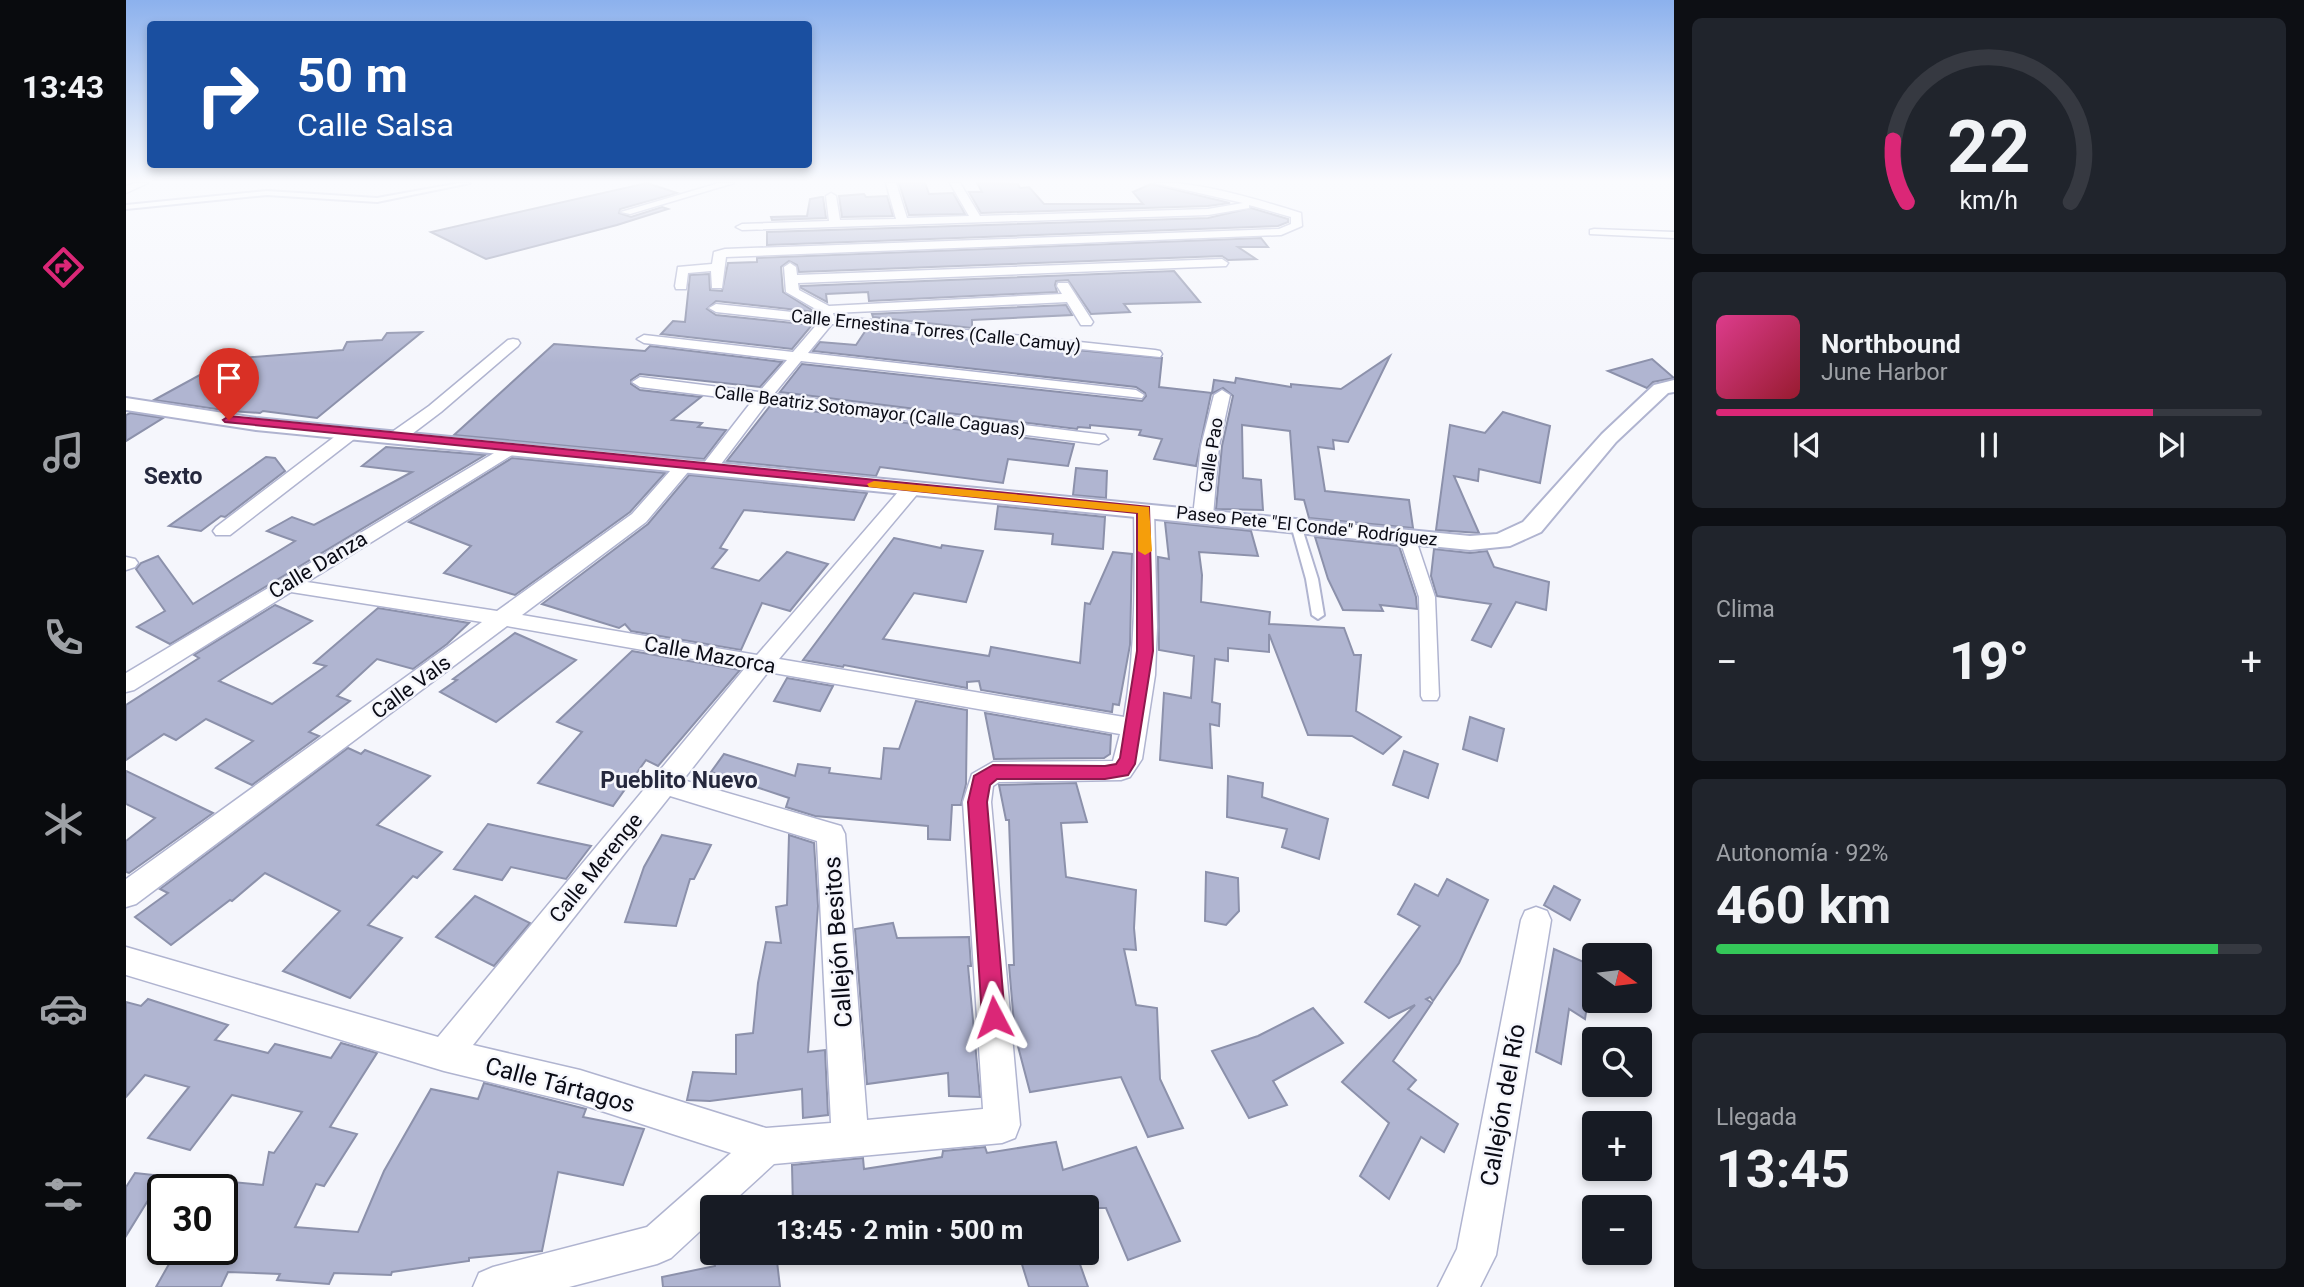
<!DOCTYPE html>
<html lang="es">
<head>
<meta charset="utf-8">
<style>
  body { margin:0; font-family:Roboto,sans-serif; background:#20242c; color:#f1f3f6; height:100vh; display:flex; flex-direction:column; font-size:26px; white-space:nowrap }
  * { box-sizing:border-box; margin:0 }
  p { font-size:23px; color:#9ea1a6 }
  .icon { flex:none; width:38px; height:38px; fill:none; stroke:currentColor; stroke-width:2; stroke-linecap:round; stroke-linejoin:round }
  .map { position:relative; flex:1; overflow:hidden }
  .details { display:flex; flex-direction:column; gap:18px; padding:18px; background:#0d0f14; width:630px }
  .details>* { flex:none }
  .guide { position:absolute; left:21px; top:21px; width:665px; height:147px; border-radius:7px; box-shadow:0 4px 10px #0003; background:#1a4fa0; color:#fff; overflow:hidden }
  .needle { width:46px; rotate:104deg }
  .buttons { position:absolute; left:1456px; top:943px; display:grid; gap:14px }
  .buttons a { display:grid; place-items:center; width:70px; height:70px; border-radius:7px; background:#171b24; box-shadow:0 4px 10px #0003; font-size:35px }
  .speed { position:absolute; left:21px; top:1174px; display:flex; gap:14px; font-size:35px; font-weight:700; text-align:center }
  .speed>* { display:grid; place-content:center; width:91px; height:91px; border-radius:50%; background:#171b24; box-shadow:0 4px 10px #0003; line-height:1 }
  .speed .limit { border:4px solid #111; border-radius:10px; background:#fff; color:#111 }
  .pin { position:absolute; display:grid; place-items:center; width:60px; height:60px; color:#fff; margin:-72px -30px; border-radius:50% 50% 50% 0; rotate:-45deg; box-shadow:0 0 7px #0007 }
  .pin .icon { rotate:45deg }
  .me { position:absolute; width:77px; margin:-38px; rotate:356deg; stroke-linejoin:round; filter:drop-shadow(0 0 5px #0008) }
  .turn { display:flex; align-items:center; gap:24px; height:147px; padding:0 35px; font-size:32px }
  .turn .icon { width:91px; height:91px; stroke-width:2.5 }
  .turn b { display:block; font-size:49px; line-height:60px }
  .big { font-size:52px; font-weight:700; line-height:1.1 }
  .details .card { flex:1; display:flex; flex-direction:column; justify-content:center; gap:10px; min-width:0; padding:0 24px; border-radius:10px; background:#20242c }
  .details .dial { align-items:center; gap:0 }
  .dial svg { height:182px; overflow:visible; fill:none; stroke:#363941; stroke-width:7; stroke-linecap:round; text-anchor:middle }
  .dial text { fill:#f1f3f6; stroke:none }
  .song { display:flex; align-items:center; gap:21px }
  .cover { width:84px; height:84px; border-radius:10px; background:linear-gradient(135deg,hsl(330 70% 55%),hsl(350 70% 35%)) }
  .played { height:7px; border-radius:4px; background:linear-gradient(90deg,#db2777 80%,#363941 80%) }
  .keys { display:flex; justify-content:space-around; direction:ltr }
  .heat { display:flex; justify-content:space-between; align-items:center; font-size:38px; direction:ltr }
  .charge { height:10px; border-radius:5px; background:linear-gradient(90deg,#34c759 92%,#363941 0) }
  .trip { position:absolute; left:574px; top:1195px; width:399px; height:70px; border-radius:7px; background:#171b24; box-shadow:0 4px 10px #0003; font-weight:700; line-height:70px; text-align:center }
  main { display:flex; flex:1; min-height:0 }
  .tab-bar { display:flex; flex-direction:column; width:126px; justify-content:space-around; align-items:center; background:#090b0e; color:#9ea1a6 }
  .tab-bar .icon { width:49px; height:49px }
  .tab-bar .active { color:#db2777 }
  .tab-bar b { font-size:32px; color:#f1f3f6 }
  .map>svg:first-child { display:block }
  .building { fill:#b0b5d1; stroke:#8c91ab; stroke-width:2 }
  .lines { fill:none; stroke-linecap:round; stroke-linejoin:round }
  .service-casing { stroke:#b0b4d0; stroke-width:4 }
  .pedestrian-casing { stroke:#b0b4d0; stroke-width:3 }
  .minor-casing { stroke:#b0b4d0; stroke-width:3 }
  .tertiary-casing { stroke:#b0b4d0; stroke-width:4 }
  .service { fill:#fff; fill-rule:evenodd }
  .pedestrian { fill:#fff; fill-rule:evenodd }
  .minor { fill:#fff; fill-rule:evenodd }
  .tertiary { fill:#fff; fill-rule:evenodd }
  .route { fill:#db2777; stroke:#8e194d; stroke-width:2 }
  .slow { fill:#f59e0b }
  .labels { text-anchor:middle; stroke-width:5; stroke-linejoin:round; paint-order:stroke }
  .far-street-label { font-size:18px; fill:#0a0b15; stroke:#f5f6fc }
  .street-label { font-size:21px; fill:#0a0b15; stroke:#f5f6fc }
  .far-district-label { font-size:23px; font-weight:bold; fill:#25283d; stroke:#f5f6fc }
  .neighbourhood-label { font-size:23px; font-weight:bold; fill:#25283d; stroke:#f5f6fc }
  .near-street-label { font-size:24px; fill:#0a0b15; stroke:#f5f6fc }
</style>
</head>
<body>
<main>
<nav class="tab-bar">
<b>13:43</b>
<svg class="icon active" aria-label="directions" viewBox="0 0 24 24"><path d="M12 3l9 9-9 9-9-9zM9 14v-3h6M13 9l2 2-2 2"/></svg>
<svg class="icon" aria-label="music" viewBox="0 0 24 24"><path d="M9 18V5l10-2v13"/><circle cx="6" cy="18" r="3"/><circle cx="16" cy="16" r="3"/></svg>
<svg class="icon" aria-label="phone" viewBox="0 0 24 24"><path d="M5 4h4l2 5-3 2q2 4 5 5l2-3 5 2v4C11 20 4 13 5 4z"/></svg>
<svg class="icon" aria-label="climate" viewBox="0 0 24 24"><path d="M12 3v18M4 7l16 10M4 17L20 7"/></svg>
<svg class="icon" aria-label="car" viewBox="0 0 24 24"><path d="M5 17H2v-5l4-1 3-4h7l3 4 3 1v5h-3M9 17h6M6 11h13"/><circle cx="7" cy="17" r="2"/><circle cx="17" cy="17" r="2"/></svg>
<svg class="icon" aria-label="filters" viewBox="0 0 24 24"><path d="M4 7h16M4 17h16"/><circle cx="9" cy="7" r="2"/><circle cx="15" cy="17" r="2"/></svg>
</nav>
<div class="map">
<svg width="1548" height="1287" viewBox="0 0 1548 1287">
  <rect width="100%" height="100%" fill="#f5f6fc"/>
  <!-- building -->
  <g class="building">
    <path d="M521 183 551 193 494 209 493 213 505 217 536 207 542 209 491 225 360 259 305 232Z"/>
    <path d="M773 183H799L803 194 827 193 839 214 783 215Z"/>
    <path d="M851 183 892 184 894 188 903 187 918 204H1017L1007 192 1025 184 1104 203 1082 206 855 213 843 192H856Z"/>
    <path d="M738 194 740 197 761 196 767 216 716 217 713 196Z"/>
    <path d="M695 197H697L700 218 646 220 645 217 681 216 684 199Z"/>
    <path d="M1125 208 1162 219V222L1152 226 641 245V232L1082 218Z"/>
    <path d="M1135 238 1142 247H1112L1130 259 1102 260 1096 256 673 272 671 265 663 261 655 267 657 292 689 312 590 301 581 309 590 315 686 325 666 349 535 334 547 321 559 322 564 275 583 274 584 290 596 291 602 263 631 262V258Z"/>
    <path d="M1048 271 1074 302 998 304 1004 312 965 314 942 280 930 281 929 285 931 292 743 301 742 292 700 294 701 302 675 288V286Z"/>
    <path d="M940 305 946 315 846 320V328L747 317 746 314Z"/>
    <path d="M740 330 1036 358 1033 387 1086 393 1088 380 1109 383 1110 378 1165 387V384L1215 389 1264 356 1222 442 1207 440 1208 449 1192 447 1199 491 1283 500 1287 528 1183 518 1178 500 1169 499 1164 431 1116 425 1117 478 1135 480 1137 510 1090 509 1096 446 1107 396 1097 388 1085 394 1070 466 1028 459 1036 439 1013 435 1015 430 964 425V428L952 427 951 429 654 392 676 364 1016 401 1020 396 1019 393 1010 387 687 351 694 342 730 345Z"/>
    <path d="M296 332 191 418 137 411 134 413 104 411 28 400 103 359 217 350 221 342 256 340 261 333Z"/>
    <path d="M428 344 519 351 524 346 656 362 634 387 514 374 505 380V384L514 390 575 397 546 420 576 423 572 427 600 430 578 459 328 435Z"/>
    <path d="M1526 359 1548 378 1527 382 1521 388 1482 371Z"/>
    <path d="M644 406 948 444 942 466 882 459 877 483 754 467 750 476 601 461Z"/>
    <path d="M1377 412 1424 426 1414 483 1353 469 1352 481 1328 476 1353 533 1310 530 1324 425 1359 433Z"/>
    <path d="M4 413 37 418 0 441V415Z"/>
    <path d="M260 447 359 455 44 644 11 627 39 611 10 569 15 563 32 556 67 604 169 541 141 531 166 517 188 525 286 472 236 466Z"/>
    <path d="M140 457 149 458 159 471 99 517 95 516 75 531 43 526Z"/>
    <path d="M386 458 539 473 504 512 389 595 318 573 345 546 283 522Z"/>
    <path d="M950 468 981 471 980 498 947 495Z"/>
    <path d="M563 475 741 493 728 520 618 510 594 548 601 550 586 568 633 581 661 552 702 564 664 611 636 603 615 650 505 631 499 624 493 628 416 604 522 524Z"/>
    <path d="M872 506 979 517 977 549 926 544 927 534 869 529Z"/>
    <path d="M1039 522 1125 531 1132 556 1073 552 1076 575 1075 602 1144 612 1143 624 1218 628 1228 655H1235L1230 711 1275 737 1257 754 1226 736 1182 735 1143 634V652L1102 648V661L1089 659 1086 702 1094 704 1093 726 1084 724 1086 768 1034 760 1038 693 1065 698 1068 656 1033 650 1032 557 1043 559Z"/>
    <path d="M1189 537 1273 546 1290 597 1291 609 1254 605 1257 611 1217 610 1202 579Z"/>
    <path d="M768 538 815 548 816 545 857 551 840 602 788 593 757 639 863 656 865 647 954 663 959 603 964 604 987 552 1006 554 1004 645 993 705 987 704 986 712 855 690 853 681 841 682V688L718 665 717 667 677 660Z"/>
    <path d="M1308 549 1344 553 1361 551 1368 567 1423 582 1420 610 1390 602 1365 647 1346 640 1365 604 1311 596 1305 576Z"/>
    <path d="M149 605 186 621 93 681 146 704 200 666 188 663 252 608 343 623 321 644 287 669 251 659 211 696 224 701 183 732 193 736 126 785 90 768 127 741 80 719 50 740 38 734 0 760V705L73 658 68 655Z"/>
    <path d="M389 633 450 660 370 722 314 692 331 680 327 679Z"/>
    <path d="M506 651 614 670 532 766 520 760 487 806 412 783 456 732 431 722Z"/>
    <path d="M661 678 707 686 694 711 648 701Z"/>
    <path d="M790 701 841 710 840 784 835 805H826L824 840 802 839V826L689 816 660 807 663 798 585 772 598 754 669 776 672 764 704 768 703 773 755 779 758 748 773 749Z"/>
    <path d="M859 713 985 735 984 754 978 758 868 759Z"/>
    <path d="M1344 717 1378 729 1371 761 1337 749Z"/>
    <path d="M222 748 235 754 239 750 304 776 251 825 316 852 291 878 287 876 242 925 276 938 224 998 157 971 214 911 139 873 106 901 104 900 45 945 9 917 42 893 34 889Z"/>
    <path d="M1278 751 1312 764 1302 798 1267 785Z"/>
    <path d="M0 771 87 813 3 873 0 872V841L29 818 0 804Z"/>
    <path d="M1102 776 1137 783 1136 797 1202 819 1193 859 1156 847 1161 829 1101 817Z"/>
    <path d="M950 783 961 822 935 823 940 877 1010 890 1008 928 1010 950 998 949 1010 1005 1031 1008 1034 1079 1057 1128 1022 1137 995 1077 904 1092 889 1035 883 965H888L883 820H880L873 785Z"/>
    <path d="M362 824 408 834 465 846 440 879 385 867 376 880 328 869Z"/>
    <path d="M536 835 585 845 568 879H564L550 926 499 922 518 867Z"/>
    <path d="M663 835 688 843 692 906 682 1052 699 1050 702 1115 677 1118 676 1089 584 1101 561 1100 567 1072 610 1074V1035L627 1033 632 983 640 942 655 943 650 907 661 905Z"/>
    <path d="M1080 872 1112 878 1113 911 1100 925 1079 921Z"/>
    <path d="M1321 879 1362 900 1333 963 1307 1001 1304 997 1300 999 1306 1003 1267 1061 1290 1080 1282 1089 1332 1124 1318 1152 1295 1137 1263 1199 1234 1176 1263 1123 1216 1082 1289 1005 1263 1018 1239 1002 1294 926 1272 914 1289 884 1312 896Z"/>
    <path d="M1428 886 1454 900 1444 920 1418 905Z"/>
    <path d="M349 896 404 923 368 966 310 937Z"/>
    <path d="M767 923 771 938 843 937 845 966H842L854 1097 823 1096 822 1073 741 1084 729 929Z"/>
    <path d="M1428 949 1467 966 1459 1019 1443 1009 1435 1064 1410 1052Z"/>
    <path d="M22 999 102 1025 89 1040 142 1053 149 1044 205 1058 215 1043 251 1053 204 1127 231 1134 198 1186 190 1184 169 1227 232 1232 258 1171 305 1089 352 1099 358 1083 460 1109 457 1117 518 1129 497 1185 432 1172 416 1251 343 1258V1261L266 1272 265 1275 208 1273 203 1284 151 1280 154 1274 102 1272 95 1287H30L51 1250H96V1181L137 1185 143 1152 148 1153 176 1112 106 1095 64 1150 22 1138 63 1087 19 1075 0 1097V1002L15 1006Z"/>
    <path d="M1187 1008 1217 1043 1147 1081 1161 1105 1123 1118 1086 1051 1132 1036Z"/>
    <path d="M930 1142 937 1170 1010 1147 1054 1241 1002 1260 980 1208H667L666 1165 737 1158 738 1169 816 1157 817 1151 859 1147 861 1153Z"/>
    <path d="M9 1173 37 1176 0 1236V1187Z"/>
    <path d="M588 1253H650L654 1287H537L536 1277 589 1266Z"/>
    <path d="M911 1253H950L962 1287H903L894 1258Z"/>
  </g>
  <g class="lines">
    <defs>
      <g id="service">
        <path d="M334 183H344L251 202 141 195 0 209V205L141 191 251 198Z"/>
        <path d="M1170 522 1175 525 1192 579 1198 615 1192 619 1186 615 1180 579 1165 525Z"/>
      </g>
      <path id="pedestrian" d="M1281 532 1289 537 1309 597 1313 696 1311 700H1297L1295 696 1293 597 1273 537Z"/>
      <g id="minor">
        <path d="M9 183H22L0 193V186Z"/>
        <path d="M593 183H608L504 214 495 212Z"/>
        <path d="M760 183H770L781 218 843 216 824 183H834L854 216 1082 209 1117 203 1029 183C1072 181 1133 200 1175 213L1176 226 1155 235 600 257 596 288H586L585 271 562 273 560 289H550L549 286 552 267 586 264 588 252 599 249 1153 229 1165 224V217L1123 205V208L1082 215 616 230 610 227 616 224 703 221 700 196 705 193 710 196 714 220 770 219Z"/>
        <path d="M1468 229 1548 232V238L1464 234V230Z"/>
        <path d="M1096 259 1102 263 1100 266 672 283 673 290 703 306 936 294 931 286 932 283H942L967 322 965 325H955L941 302 707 313 708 316 1029 350 1034 351 1036 354 1034 357 706 324 682 353 1010 390 1018 395 1016 398 675 361 648 394 979 435 982 439 973 444 641 403 589 472 583 473 574 468 626 401 514 387 506 382 514 377 633 392 661 360 518 343 511 339 518 335 667 352 692 323 590 312 583 308 590 304 694 315 693 311 660 292 658 267 664 263 670 267 671 275Z"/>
        <path d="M387 339 392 340 394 343 392 346 315 412 278 440H266L263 436 266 432 303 406 382 340Z"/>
        <path d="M1096 390 1104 395 1093 446 1087 516 1077 522 1067 516 1075 446 1088 395Z"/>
        <path d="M226 427 234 432 232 436 104 535H90L87 531 90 527 220 428Z"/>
        <path d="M385 443 391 444 394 448 391 452 181 582 371 611 506 514 552 462 558 461 567 466 520 522 396 615 631 655 779 484H793L795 488 793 492 653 659 998 717C1010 648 1009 580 1008 510L1011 506H1025L1028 510 1031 627 1029 675 1016 759 1004 777 995 780 873 782 867 786 865 802 894 1125 889 1138 876 1143 648 1164 600 1208H586V1220L545 1258 531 1264 443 1287H347L353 1273 367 1267 521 1227 605 1153 454 1104 318 1071 0 975V947L312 1037 619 668 381 626 10 904 0 907V879L356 622 165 592 8 690 0 692V673ZM642 672 994 734 987 761 867 762 846 774 837 802 857 1109 741 1120 719 834 715 826 557 780ZM544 796 691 841 705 1123 640 1128 454 1070 347 1045Z"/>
        <path d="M0 557 9 559 12 563 9 567 0 570Z"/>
        <path d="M1410 907 1421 911 1425 920 1370 1255 1354 1287H1312L1331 1249 1395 920 1399 911Z"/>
      </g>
      <path id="tertiary" d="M1548 380V392L1542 393 1490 442 1415 532 1384 546 1344 550 130 430 0 410V398L130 418 1344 536 1371 534 1397 522 1476 434 1528 385Z"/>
    </defs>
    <!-- service casing -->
    <use href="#service" class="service-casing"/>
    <!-- pedestrian casing -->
    <use href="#pedestrian" class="pedestrian-casing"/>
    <!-- minor casing -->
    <use href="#minor" class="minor-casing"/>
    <!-- tertiary casing -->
    <use href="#tertiary" class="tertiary-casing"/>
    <!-- service -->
    <use href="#service" class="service"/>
    <!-- pedestrian -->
    <use href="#pedestrian" class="pedestrian"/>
    <!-- minor -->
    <use href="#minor" class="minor"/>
    <!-- tertiary -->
    <use href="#tertiary" class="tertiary"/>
  </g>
  <!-- sky -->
  <linearGradient id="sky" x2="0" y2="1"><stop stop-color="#8cb1ed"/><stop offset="0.5" stop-color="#fafbfe"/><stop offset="1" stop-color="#fafbfe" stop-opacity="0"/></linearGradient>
  <rect width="1548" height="363" fill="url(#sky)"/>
  <!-- route -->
  <path class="route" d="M103 416 1023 507 1027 651 1009 764 1002 775 979 779H871L864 785 861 802 879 1017 876 1025 868 1028 860 1025 856 1017 842 802 848 776 867 765 979 766 990 764 994 758 1011 651V513L99 422 97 420Z"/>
  <!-- slow -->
  <path class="slow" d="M748 481 1023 507 1026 551 1019 555 1012 551V513L743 487 741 484Z"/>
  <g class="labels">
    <!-- far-street labels -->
    <g class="far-street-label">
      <text transform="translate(810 331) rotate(6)" y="6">Calle Ernestina Torres (Calle Camuy)</text>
      <text transform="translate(744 411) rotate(7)" y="6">Calle Beatriz Sotomayor (Calle Caguas)</text>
      <text transform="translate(1085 455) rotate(-81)" y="6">Calle Pao</text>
      <text transform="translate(1181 526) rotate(6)" y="6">Paseo Pete "El Conde" Rodríguez</text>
    </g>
    <!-- street labels -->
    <g class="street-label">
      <text transform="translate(192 565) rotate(-31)" y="7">Calle Danza</text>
      <text transform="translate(584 655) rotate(10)" y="7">Calle Mazorca</text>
      <text transform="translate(285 687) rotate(-36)" y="7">Calle Vals</text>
      <text transform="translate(470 868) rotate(-51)" y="7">Calle Merenge</text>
    </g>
    <!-- far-district labels -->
    <g class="far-district-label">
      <text x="47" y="484">Sexto</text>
    </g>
    <!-- neighbourhood labels -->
    <g class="neighbourhood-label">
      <text x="553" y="788">Pueblito Nuevo</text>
    </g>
    <!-- near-street labels -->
    <g class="near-street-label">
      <text transform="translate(712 942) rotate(-94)" y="8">Callejón Besitos</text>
      <text transform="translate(434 1085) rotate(15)" y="8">Calle Tártagos</text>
      <text transform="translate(1377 1105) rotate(-80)" y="8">Callejón del Río</text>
    </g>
  </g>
</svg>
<div class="buttons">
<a><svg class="needle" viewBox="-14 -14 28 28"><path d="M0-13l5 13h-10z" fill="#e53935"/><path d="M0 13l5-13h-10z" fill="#9ea1a6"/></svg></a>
<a><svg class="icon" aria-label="search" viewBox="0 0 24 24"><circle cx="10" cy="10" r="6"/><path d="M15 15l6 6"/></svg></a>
<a>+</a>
<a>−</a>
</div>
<div class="speed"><div class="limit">30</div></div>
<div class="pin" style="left:103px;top:420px;background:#d93025"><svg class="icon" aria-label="arrive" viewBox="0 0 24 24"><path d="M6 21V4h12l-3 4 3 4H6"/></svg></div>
<svg class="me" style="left:868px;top:1017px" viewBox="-20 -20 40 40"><path d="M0-17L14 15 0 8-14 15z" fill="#db2777" stroke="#fff" stroke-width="4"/></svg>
<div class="trip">13:45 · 2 min · 500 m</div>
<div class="guide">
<div class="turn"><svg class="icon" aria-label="right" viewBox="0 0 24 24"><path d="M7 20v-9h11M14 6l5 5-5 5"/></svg><div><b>50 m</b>Calle Salsa</div></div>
</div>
</div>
<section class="details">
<div class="card dial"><svg viewBox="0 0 100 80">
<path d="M14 69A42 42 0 1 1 86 69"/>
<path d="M14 69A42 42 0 0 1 8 42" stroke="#db2777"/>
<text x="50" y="56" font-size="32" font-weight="700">22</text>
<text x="50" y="72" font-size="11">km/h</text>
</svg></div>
<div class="card">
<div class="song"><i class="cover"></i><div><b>Northbound</b><p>June Harbor</p></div></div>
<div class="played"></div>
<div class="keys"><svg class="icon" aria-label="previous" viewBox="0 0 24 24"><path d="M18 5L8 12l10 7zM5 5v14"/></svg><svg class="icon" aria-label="pause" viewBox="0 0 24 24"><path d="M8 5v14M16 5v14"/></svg><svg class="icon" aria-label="next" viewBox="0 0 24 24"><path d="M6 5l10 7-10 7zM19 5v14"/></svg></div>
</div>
<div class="card"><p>Clima</p>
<div class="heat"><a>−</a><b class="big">19°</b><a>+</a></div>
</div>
<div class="card"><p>Autonomía · 92%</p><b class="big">460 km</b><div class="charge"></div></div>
<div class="card"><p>Llegada</p><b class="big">13:45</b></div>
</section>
</main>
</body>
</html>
